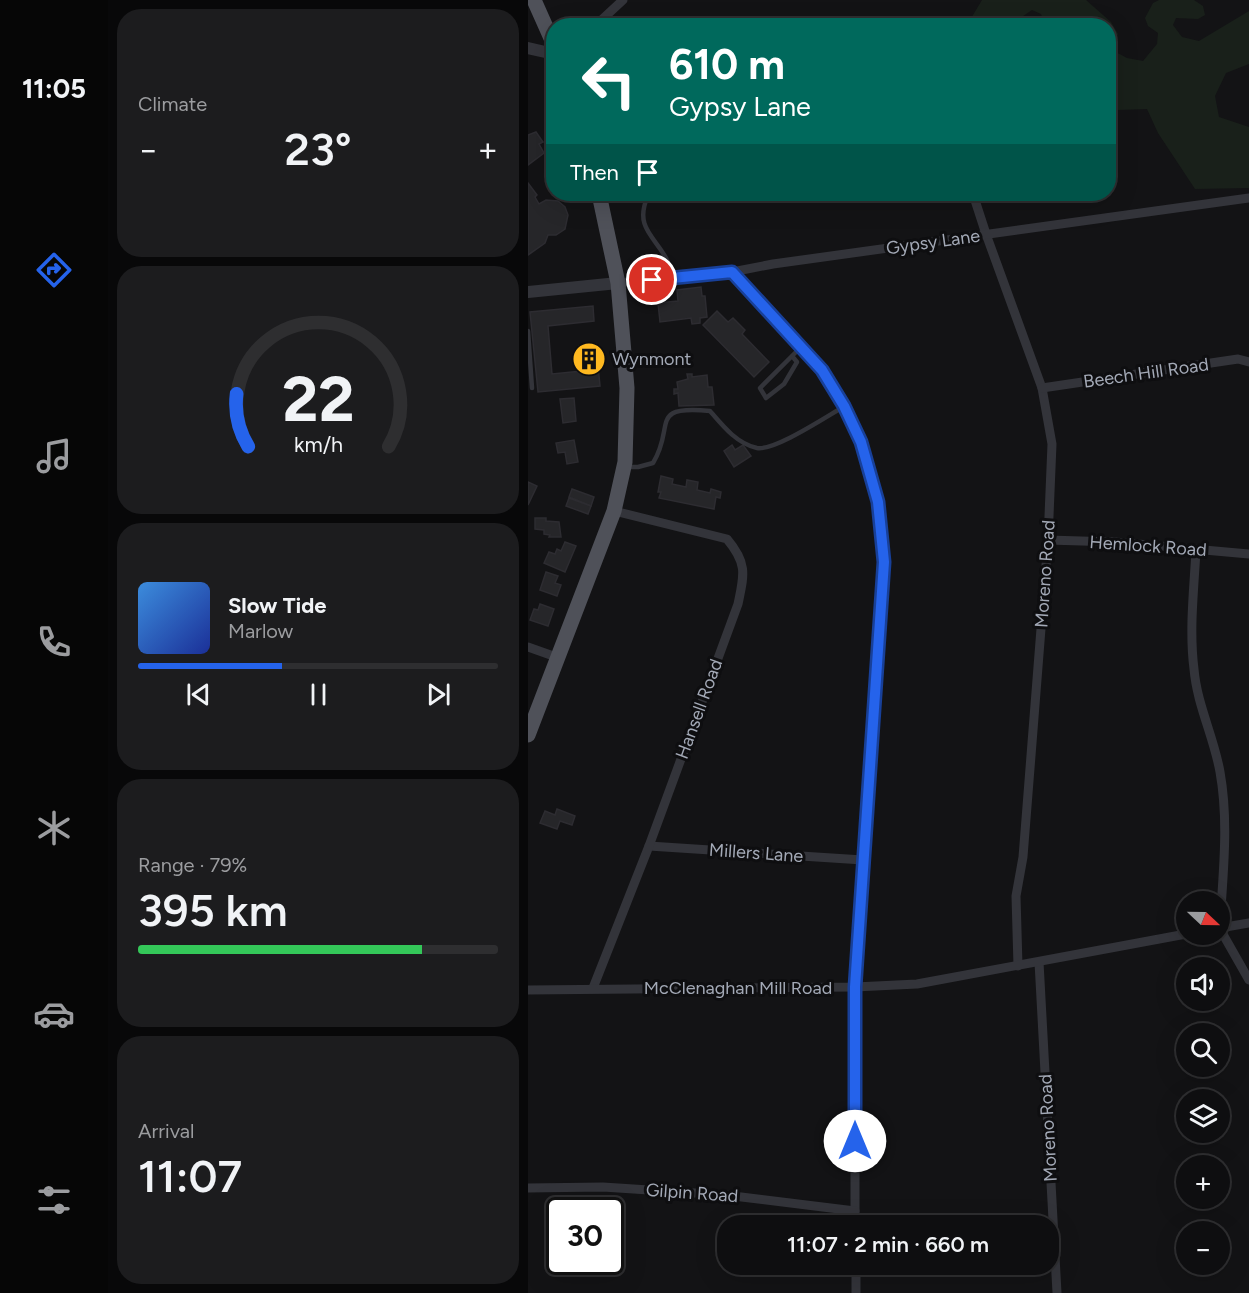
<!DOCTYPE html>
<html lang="en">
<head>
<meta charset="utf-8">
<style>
  body { margin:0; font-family:Figtree,sans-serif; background:#1c1c1e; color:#f1f3f6; height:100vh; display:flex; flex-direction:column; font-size:22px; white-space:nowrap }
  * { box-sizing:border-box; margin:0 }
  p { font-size:20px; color:#9b9c9f }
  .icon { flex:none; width:33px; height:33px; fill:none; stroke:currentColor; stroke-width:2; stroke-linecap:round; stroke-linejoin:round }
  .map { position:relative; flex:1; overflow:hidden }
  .side { display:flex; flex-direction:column; gap:9px; padding:9px; background:#080809; width:420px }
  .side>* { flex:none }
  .top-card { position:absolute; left:18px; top:18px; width:570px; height:183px; border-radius:24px; box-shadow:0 6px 24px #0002,0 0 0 2px #2e2e30; background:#00695c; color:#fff; overflow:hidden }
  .needle { width:39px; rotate:112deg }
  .fabs { position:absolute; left:648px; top:891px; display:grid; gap:12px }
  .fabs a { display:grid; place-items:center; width:54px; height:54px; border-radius:50%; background:#0e0e10; box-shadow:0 6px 24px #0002,0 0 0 2px #2e2e30; font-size:30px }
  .speed { position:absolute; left:18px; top:1197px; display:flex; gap:12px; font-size:30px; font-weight:700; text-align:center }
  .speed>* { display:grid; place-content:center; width:78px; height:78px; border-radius:50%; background:#0e0e10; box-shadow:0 6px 24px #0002,0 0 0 2px #2e2e30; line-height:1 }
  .speed .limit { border:3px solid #111; border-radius:9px; background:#fff; color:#111 }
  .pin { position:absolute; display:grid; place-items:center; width:51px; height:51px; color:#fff; margin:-26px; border:3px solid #fff; border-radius:50%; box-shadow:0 2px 6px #0007 }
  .me { position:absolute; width:66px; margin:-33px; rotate:0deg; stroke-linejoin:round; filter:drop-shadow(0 0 4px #0008) }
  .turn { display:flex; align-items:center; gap:21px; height:126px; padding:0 24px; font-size:27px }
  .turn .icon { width:78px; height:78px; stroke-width:2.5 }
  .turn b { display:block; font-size:42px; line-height:51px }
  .then { display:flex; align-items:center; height:57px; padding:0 24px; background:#0003; gap:12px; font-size:22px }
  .big { font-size:45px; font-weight:600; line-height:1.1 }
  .side .widget { flex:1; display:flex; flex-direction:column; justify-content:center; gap:9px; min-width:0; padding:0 21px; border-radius:24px; background:#1c1c1e }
  .side .dial { align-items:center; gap:0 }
  .dial svg { height:156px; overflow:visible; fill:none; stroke:#2e2e30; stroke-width:7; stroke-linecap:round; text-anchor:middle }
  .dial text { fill:#f1f3f6; stroke:none }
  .song { display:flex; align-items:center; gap:18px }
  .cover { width:72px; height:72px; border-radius:9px; background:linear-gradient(135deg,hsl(210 70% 55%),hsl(230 70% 35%)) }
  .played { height:6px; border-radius:3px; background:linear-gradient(90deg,#2563eb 40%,#2e2e30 40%) }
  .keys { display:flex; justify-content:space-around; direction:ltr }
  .heat { display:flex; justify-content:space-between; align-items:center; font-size:33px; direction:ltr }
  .charge { height:9px; border-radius:4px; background:linear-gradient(90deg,#34c759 79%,#2e2e30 0) }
  .trip { position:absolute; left:189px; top:1215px; width:342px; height:60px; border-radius:24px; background:#0e0e10; box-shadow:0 6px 24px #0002,0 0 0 2px #2e2e30; font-weight:600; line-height:60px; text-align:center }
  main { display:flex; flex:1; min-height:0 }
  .tab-bar { display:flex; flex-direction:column; width:108px; justify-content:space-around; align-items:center; background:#060606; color:#9b9c9f }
  .tab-bar .icon { width:42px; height:42px }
  .tab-bar .active { color:#2563eb }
  .tab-bar b { font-size:27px; color:#f1f3f6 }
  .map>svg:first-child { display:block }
  .green { fill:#19201a }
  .building { fill:#262629; stroke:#2d2c31; stroke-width:1.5 }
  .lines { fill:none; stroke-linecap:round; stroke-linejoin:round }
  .service { stroke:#33343a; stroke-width:4.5 }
  .minor { stroke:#33343a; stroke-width:9 }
  .tertiary { stroke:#33343a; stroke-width:12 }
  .primary { stroke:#4f5159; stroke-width:15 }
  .route-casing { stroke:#184099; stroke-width:15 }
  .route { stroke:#2563eb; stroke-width:10 }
  .labels { text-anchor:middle; stroke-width:6; stroke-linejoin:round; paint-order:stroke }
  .street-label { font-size:18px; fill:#a3a9b6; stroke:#0e0e10 }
  .poi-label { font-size:18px; fill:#a3a9b6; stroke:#0e0e10; text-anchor:start }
</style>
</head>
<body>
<main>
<nav class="tab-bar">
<b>11:05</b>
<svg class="icon active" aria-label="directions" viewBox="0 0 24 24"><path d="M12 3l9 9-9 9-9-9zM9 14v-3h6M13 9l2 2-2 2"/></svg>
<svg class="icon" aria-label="music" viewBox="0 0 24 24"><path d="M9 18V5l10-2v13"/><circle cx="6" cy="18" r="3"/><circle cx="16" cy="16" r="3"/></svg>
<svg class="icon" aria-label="phone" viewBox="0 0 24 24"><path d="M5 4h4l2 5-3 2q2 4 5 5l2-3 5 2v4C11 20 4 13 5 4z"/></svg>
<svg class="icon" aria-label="climate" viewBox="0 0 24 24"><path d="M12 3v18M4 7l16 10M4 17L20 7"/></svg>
<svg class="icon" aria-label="car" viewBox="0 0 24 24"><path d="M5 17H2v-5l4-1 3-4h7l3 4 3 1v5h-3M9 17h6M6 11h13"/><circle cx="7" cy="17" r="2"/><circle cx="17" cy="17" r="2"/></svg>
<svg class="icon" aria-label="filters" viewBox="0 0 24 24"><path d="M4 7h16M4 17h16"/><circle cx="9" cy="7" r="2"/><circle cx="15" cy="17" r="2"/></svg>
</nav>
<section class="side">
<div class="widget"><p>Climate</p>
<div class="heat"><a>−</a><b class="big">23°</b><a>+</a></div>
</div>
<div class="widget dial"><svg viewBox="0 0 100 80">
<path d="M14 69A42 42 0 1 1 86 69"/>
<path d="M14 69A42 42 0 0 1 8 42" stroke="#2563eb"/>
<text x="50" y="56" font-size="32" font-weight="700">22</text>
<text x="50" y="72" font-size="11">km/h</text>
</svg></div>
<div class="widget">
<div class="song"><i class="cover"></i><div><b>Slow Tide</b><p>Marlow</p></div></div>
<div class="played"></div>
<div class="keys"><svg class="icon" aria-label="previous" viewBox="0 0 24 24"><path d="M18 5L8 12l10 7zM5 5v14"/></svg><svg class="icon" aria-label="pause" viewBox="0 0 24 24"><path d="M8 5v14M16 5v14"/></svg><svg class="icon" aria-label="next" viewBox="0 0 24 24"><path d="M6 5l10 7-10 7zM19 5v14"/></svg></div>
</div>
<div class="widget"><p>Range · 79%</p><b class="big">395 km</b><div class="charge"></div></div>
<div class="widget"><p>Arrival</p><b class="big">11:07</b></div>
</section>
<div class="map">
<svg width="721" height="1293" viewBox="0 0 721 1293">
  <rect width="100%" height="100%" fill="#131315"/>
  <!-- green -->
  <path class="green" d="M454 0H558L583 22 590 34 584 50 599 58 615 61 629 44 630 33 620 26 617 18 625 3 631 0H666L675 6 677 15 670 19 648 18 645 25 654 37 671 41 721 11V64L698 73 687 96 691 117 721 127V188L667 189 630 133 619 109 590 110 581 107 580 26 517 25 513 14 504 10 483 24 439 25Z"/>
  <!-- building -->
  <g class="building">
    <path d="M8 132 15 142 11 144 16 153 0 165V135Z"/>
    <path d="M0 183 9 195 7 197 11 204 18 200 30 201 37 207 40 215 37 229 28 235H20L17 243 0 255Z"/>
    <path d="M173 287 174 296H177L179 317 172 318V323L164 324 163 318 132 322 130 303 150 301 149 290Z"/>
    <path d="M65 306 66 321 20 326 24 374 54 371 51 346 68 344 72 386 10 392 2 312Z"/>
    <path d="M189 311 200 322 205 318 217 330 214 334 241 362 226 377 175 325Z"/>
    <path d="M159 374H164V377L179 375 180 387H184L186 405 151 406 150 393 146 394V389H150L149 382 160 379Z"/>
    <path d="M46 398 48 421 35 423 32 399Z"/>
    <path d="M46 440 50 462 39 464 37 452 30 453 28 443Z"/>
    <path d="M204 445 207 450 215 445 223 456 206 467 196 451Z"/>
    <path d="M133 476 145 479 144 484 158 487 159 480 170 482 169 490 182 493 183 489 193 492 192 498 188 497 186 509 131 498 133 492H130Z"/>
    <path d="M0 482 9 486 0 505Z"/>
    <path d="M44 489 66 497 63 506 41 497Z"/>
    <path d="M41 498 63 506 60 514 38 506Z"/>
    <path d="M7 518H18V521L31 522 33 537H21L22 535 16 534V530L7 529Z"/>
    <path d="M37 542 48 546 37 572 16 563 21 552 27 554 29 549 33 551Z"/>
    <path d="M18 572 30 576 27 583 33 585 29 596 12 590Z"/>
    <path d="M12 604 26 609 20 626 2 620 6 609 10 610Z"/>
    <path d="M29 809 47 816 44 825 32 821 29 829 12 823 17 811 27 815Z"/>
  </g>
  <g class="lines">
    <!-- service -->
    <g class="service">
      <path d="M119 198C107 227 126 236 138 258 141 264 143 271 145 277"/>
      <path d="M0 331 4 388"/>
      <path d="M264 356 269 362 256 384 238 398 232 388 273 347"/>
      <path d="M98 467H110L125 463C148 426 119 405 182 411 194 425 209 444 229 448 247 451 299 416 317 406"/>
    </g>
    <!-- minor -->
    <g class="minor">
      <path d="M67 26 95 0"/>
      <path d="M445 194 458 234 514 388 524 444 520 540 495 857 488 896 490 966"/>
      <path d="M204 272 294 370 317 406 333 442 350 502 356 562 327 987V1226"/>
      <path d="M90 283 204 272 245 264 721 198"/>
      <path d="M514 388 710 359 721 362"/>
      <path d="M520 540 587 542 721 554"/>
      <path d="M668 550C666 589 661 630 666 669 669 705 686 737 692 772 701 822 695 873 692 924"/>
      <path d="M0 647 31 658"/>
      <path d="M121 846 335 860"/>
      <path d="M692 928 721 923"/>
      <path d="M692 929 721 980"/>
      <path d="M511 962 529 1293"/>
      <path d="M65 988 121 846 210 604C216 575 220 564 199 539L86 511"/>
      <path d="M0 990 327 987 389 984 658 934"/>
      <path d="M0 1188 75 1187 197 1195 327 1211"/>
      <path d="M328 1264V1293"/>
    </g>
    <!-- tertiary -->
    <g class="tertiary">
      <path d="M0 48 26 54"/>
      <path d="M0 292 90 283"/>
    </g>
    <!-- primary -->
    <g class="primary">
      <path d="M6 0 26 45"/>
      <path d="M0 735 86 511 97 462 99 388 90 283 71 194"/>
    </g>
  </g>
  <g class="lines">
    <defs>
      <path id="route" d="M124 280 204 272 294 370 316 406 333 442 350 502 356 562 327 987V1141"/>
    </defs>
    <!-- route casing -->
    <use href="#route" class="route-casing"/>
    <!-- route -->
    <use href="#route" class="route"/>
  </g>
  <!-- icons -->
  <defs>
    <symbol id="building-disc" viewBox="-11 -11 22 22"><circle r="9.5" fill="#ffb920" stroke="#0e0e10"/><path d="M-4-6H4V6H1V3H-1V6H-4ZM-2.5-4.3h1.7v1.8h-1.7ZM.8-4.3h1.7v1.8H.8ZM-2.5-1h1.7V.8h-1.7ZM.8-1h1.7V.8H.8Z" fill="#111"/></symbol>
  </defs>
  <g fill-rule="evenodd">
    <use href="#building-disc" x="42" y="340" width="38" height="38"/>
  </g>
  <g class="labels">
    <!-- street labels -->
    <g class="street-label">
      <text transform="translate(405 242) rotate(-8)" y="6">Gypsy Lane</text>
      <text transform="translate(618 373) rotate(-8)" y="6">Beech Hill Road</text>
      <text transform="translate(620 546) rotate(4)" y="6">Hemlock Road</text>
      <text transform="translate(517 574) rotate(-86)" y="6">Moreno Road</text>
      <text transform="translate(171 709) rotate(-70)" y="6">Hansell Road</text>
      <text transform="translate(228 853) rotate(4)" y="6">Millers Lane</text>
      <text x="210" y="994">McClenaghan Mill Road</text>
      <text transform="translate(520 1128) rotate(-93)" y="6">Moreno Road</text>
      <text transform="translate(164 1193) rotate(4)" y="6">Gilpin Road</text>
    </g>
    <!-- poi labels -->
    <g class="poi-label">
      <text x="84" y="365">Wynmont</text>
    </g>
  </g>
</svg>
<div class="fabs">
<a><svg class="needle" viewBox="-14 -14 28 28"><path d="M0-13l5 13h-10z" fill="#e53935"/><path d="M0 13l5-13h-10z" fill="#9b9c9f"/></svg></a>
<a><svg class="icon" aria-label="sound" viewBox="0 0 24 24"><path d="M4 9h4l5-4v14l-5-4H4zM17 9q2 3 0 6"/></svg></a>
<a><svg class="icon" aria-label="search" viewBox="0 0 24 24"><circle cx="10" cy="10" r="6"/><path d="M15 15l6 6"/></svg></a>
<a><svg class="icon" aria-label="layers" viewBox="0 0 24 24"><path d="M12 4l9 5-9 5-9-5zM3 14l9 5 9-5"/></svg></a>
<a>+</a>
<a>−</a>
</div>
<div class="speed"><div class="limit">30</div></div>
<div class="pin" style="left:124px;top:280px;background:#d93025"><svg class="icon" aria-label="arrive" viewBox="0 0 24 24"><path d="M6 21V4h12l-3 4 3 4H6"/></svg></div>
<svg class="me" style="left:327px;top:1141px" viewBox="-20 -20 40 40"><circle r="19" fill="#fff"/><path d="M0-13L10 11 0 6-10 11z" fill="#2563eb"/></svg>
<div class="trip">11:07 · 2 min · 660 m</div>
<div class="top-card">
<div class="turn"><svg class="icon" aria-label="left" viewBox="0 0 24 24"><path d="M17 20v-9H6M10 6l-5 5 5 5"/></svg><div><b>610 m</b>Gypsy Lane</div></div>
<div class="then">Then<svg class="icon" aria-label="arrive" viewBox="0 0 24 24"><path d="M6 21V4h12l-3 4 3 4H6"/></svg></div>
</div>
</div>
</main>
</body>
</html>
